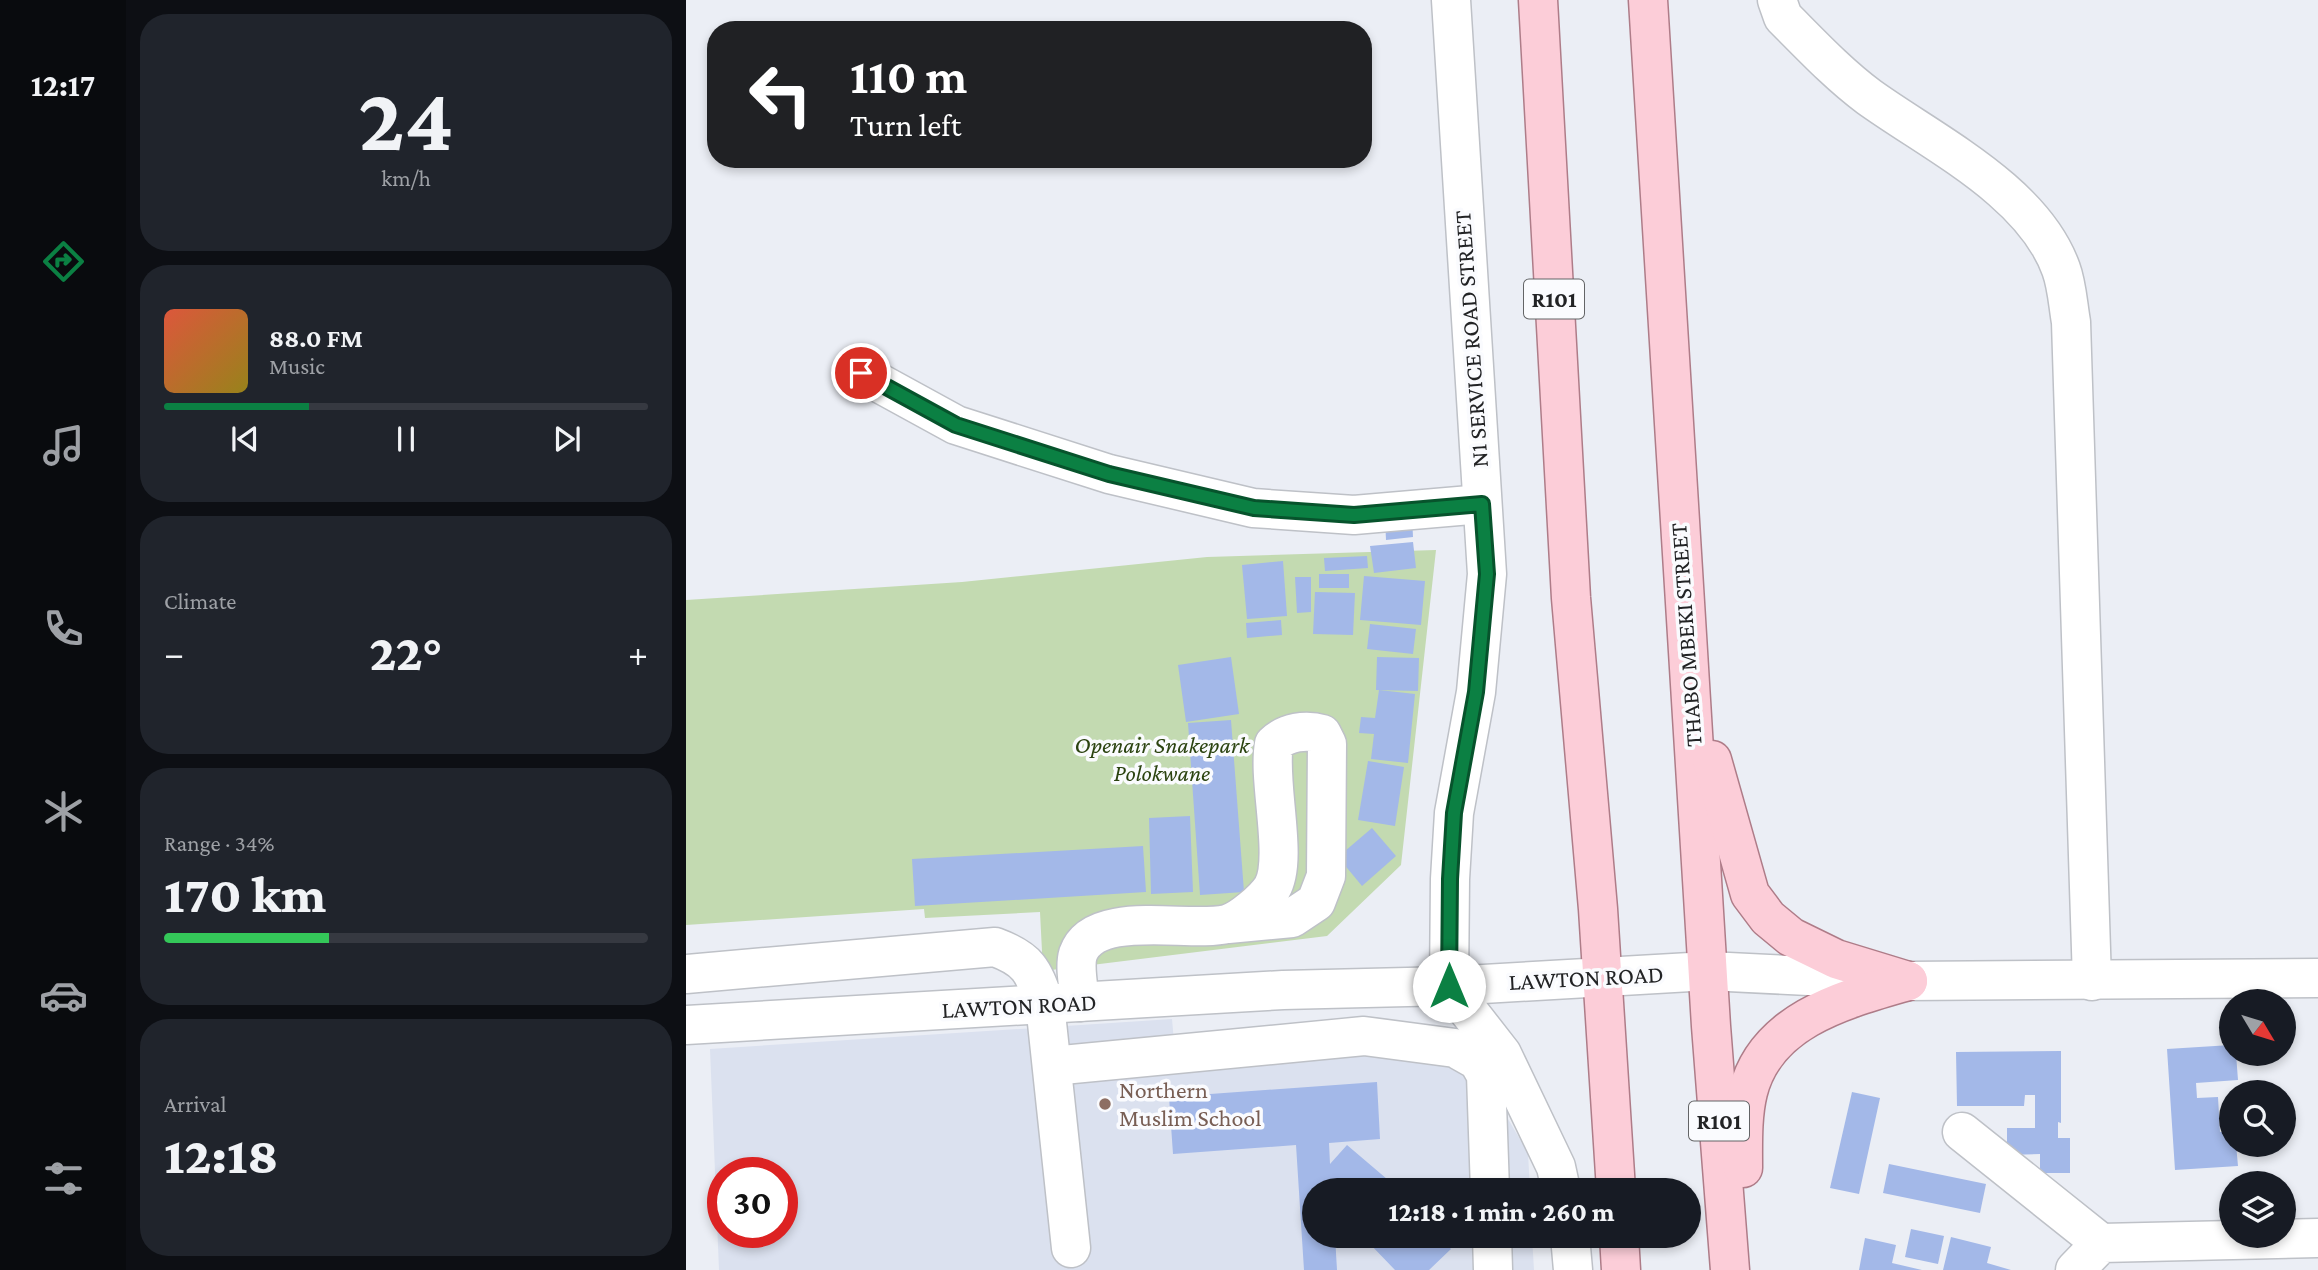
<!DOCTYPE html>
<html lang="en">
<head>
<meta charset="utf-8">
<style>
  body { margin:0; font-family:"Crimson Pro",serif; background:#20242c; color:#f1f3f6; height:100vh; display:flex; flex-direction:column; font-size:26px; white-space:nowrap }
  * { box-sizing:border-box; margin:0 }
  p { font-size:23px; color:#9ea1a6 }
  .icon { flex:none; width:38px; height:38px; fill:none; stroke:currentColor; stroke-width:2; stroke-linecap:round; stroke-linejoin:round }
  .map { position:relative; flex:1; overflow:hidden }
  .drawer { display:flex; flex-direction:column; gap:14px; padding:14px; background:#0d0f14; width:560px }
  .drawer>* { flex:none }
  .guide { position:absolute; left:21px; top:21px; width:665px; height:147px; border-radius:28px; box-shadow:0 4px 10px #0003; background:#202124; color:#fff; overflow:hidden }
  .needle { width:46px; rotate:128deg }
  .tools { position:absolute; left:1533px; top:989px; display:grid; gap:14px }
  .tools a { display:grid; place-items:center; width:77px; height:77px; border-radius:50%; background:#171b24; box-shadow:0 4px 10px #0003; font-size:35px }
  .speed { position:absolute; left:21px; top:1157px; display:flex; gap:14px; font-size:35px; font-weight:700; text-align:center }
  .speed>* { display:grid; place-content:center; width:91px; height:91px; border-radius:50%; background:#171b24; box-shadow:0 4px 10px #0003; line-height:1 }
  .speed .limit { border:10px solid #d22; background:#fff; color:#111 }
  .pin { position:absolute; display:grid; place-items:center; width:60px; height:60px; color:#fff; margin:-30px; border:4px solid #fff; border-radius:50%; box-shadow:0 2px 7px #0007 }
  .me { position:absolute; width:77px; margin:-38px; rotate:0deg; stroke-linejoin:round; filter:drop-shadow(0 0 5px #0008) }
  .turn { display:flex; align-items:center; gap:24px; height:147px; padding:0 28px; font-size:32px }
  .turn .icon { width:91px; height:91px; stroke-width:2.5 }
  .turn b { display:block; font-size:49px; line-height:60px }
  .big { font-size:52px; font-weight:800; line-height:1.1 }
  .drawer .tile { flex:1; display:flex; flex-direction:column; justify-content:center; gap:10px; min-width:0; padding:0 24px; border-radius:28px; background:#20242c }
  .drawer .dial { align-items:center; gap:0 }
  .dial b { font-size:91px; line-height:1 }
  .song { display:flex; align-items:center; gap:21px }
  .cover { width:84px; height:84px; border-radius:10px; background:linear-gradient(135deg,hsl(10 70% 55%),hsl(50 70% 35%)) }
  .played { height:7px; border-radius:4px; background:linear-gradient(90deg,#0b8043 30%,#363941 30%) }
  .keys { display:flex; justify-content:space-around; direction:ltr }
  .heat { display:flex; justify-content:space-between; align-items:center; font-size:38px; direction:ltr }
  .charge { height:10px; border-radius:5px; background:linear-gradient(90deg,#34c759 34%,#363941 0) }
  .trip { position:absolute; left:616px; top:1178px; width:399px; height:70px; border-radius:35px; background:#171b24; box-shadow:0 4px 10px #0003; font-weight:800; line-height:70px; text-align:center }
  main { display:flex; flex:1; min-height:0 }
  .menu { display:flex; flex-direction:column; width:126px; justify-content:space-around; align-items:center; background:#090b0e; color:#9ea1a6 }
  .menu .icon { width:49px; height:49px }
  .menu .active { color:#0b8043 }
  .menu b { font-size:32px; color:#f1f3f6 }
  .map>svg:first-child { display:block }
  .built { fill:#dbe1ef; fill-rule:evenodd }
  .green { fill:#c3dab1 }
  .building { fill:#a3b8e8 }
  .lines { fill:none; stroke-linecap:round; stroke-linejoin:round }
  .minor-casing { stroke:#bec1c7; stroke-width:41 }
  .major-casing { stroke:#ae7c88; stroke-width:41 }
  .minor { stroke:#fff; stroke-width:38 }
  .major { stroke:#fccdd8; stroke-width:38 }
  .route-casing { stroke:#07532c; stroke-width:18 }
  .route { stroke:#0b8043; stroke-width:12 }
  .education-dot { fill:#8d6e63; stroke:#fafbfe; stroke-width:2.5 }
  .labels { text-anchor:middle; stroke-width:7; stroke-linejoin:round; paint-order:stroke }
  .shield { fill:#fafbfe; stroke:#636466; stroke-width:2 }
  .shield-label { font-size:23px; font-weight:bold; fill:#222325 }
  .street-label { font-size:24px; fill:#222325; stroke:#fafbfe }
  .park-label { font-size:24px; font-style:italic; fill:#2b4310; stroke:#fafbfe }
  .education-label { font-size:24px; fill:#785e54; stroke:#fafbfe; text-anchor:start }
</style>
</head>
<body>
<main>
<nav class="menu">
<b>12:17</b>
<svg class="icon active" aria-label="directions" viewBox="0 0 24 24"><path d="M12 3l9 9-9 9-9-9zM9 14v-3h6M13 9l2 2-2 2"/></svg>
<svg class="icon" aria-label="music" viewBox="0 0 24 24"><path d="M9 18V5l10-2v13"/><circle cx="6" cy="18" r="3"/><circle cx="16" cy="16" r="3"/></svg>
<svg class="icon" aria-label="phone" viewBox="0 0 24 24"><path d="M5 4h4l2 5-3 2q2 4 5 5l2-3 5 2v4C11 20 4 13 5 4z"/></svg>
<svg class="icon" aria-label="climate" viewBox="0 0 24 24"><path d="M12 3v18M4 7l16 10M4 17L20 7"/></svg>
<svg class="icon" aria-label="car" viewBox="0 0 24 24"><path d="M5 17H2v-5l4-1 3-4h7l3 4 3 1v5h-3M9 17h6M6 11h13"/><circle cx="7" cy="17" r="2"/><circle cx="17" cy="17" r="2"/></svg>
<svg class="icon" aria-label="filters" viewBox="0 0 24 24"><path d="M4 7h16M4 17h16"/><circle cx="9" cy="7" r="2"/><circle cx="15" cy="17" r="2"/></svg>
</nav>
<section class="drawer">
<div class="tile dial"><b>24</b><p>km/h</p></div>
<div class="tile">
<div class="song"><i class="cover"></i><div><b>88.0 FM</b><p>Music</p></div></div>
<div class="played"></div>
<div class="keys"><svg class="icon" aria-label="previous" viewBox="0 0 24 24"><path d="M18 5L8 12l10 7zM5 5v14"/></svg><svg class="icon" aria-label="pause" viewBox="0 0 24 24"><path d="M8 5v14M16 5v14"/></svg><svg class="icon" aria-label="next" viewBox="0 0 24 24"><path d="M6 5l10 7-10 7zM19 5v14"/></svg></div>
</div>
<div class="tile"><p>Climate</p>
<div class="heat"><a>−</a><b class="big">22°</b><a>+</a></div>
</div>
<div class="tile"><p>Range · 34%</p><b class="big">170 km</b><div class="charge"></div></div>
<div class="tile"><p>Arrival</p><b class="big">12:18</b></div>
</section>
<div class="map">
<svg width="1632" height="1270" viewBox="0 0 1632 1270">
  <rect width="100%" height="100%" fill="#ebeef5"/>
  <!-- built -->
  <path class="built" d="M486 1019 489 1053 773 1036 842 1153 844 1190H628V1236H846L848 1270H33L24 1049ZM37 1172H96V1232H37Z"/>
  <!-- green -->
  <path class="green" d="M750 550 715 865 641 936 357 971 354 912 239 918 238 909 0 925V600L276 582 521 557Z"/>
  <!-- building -->
  <g class="building">
    <path d="M726 516 727 537 700 540 699 518Z"/>
    <path d="M727 542 730 568 688 573 684 546Z"/>
    <path d="M681 556 682 568 639 571 638 558Z"/>
    <path d="M597 561 601 616 561 619 556 565Z"/>
    <rect x="633" y="574" width="30" height="14"/>
    <path d="M678 576 739 581 735 625 674 620Z"/>
    <path d="M609 577H625V612L611 613Z"/>
    <path d="M629 592 669 593 667 635 627 634Z"/>
    <path d="M595 620 596 635 561 638 560 623Z"/>
    <path d="M684 624 730 629 727 654 681 649Z"/>
    <path d="M545 657 553 714 500 722 492 665Z"/>
    <path d="M691 657 733 658 732 691 690 690Z"/>
    <path d="M693 690 729 694 722 763 685 759 688 734 673 733 675 717 689 718Z"/>
    <path d="M545 720 558 892 514 895 502 723Z"/>
    <path d="M682 761 718 767 709 826 672 820Z"/>
    <path d="M504 816 507 892 465 894 463 818Z"/>
    <path d="M686 828 710 856 676 886 652 857Z"/>
    <path d="M457 846 460 892 229 906 226 859Z"/>
    <path d="M1545 1045V1054H1550L1552 1080 1510 1083 1511 1098 1532 1097 1534 1132 1545 1131V1144H1550L1552 1166 1489 1170 1481 1049Z"/>
    <path d="M1375 1051V1123L1372 1122V1138H1384V1173H1354V1154L1321 1155V1128H1349V1095H1339L1338 1106H1271L1270 1052Z"/>
    <path d="M691 1082 694 1139 643 1143 644 1164 661 1145 708 1185 704 1190H656L646 1181V1190H628V1236H649L651 1270H618L610 1145 487 1154 483 1097Z"/>
    <path d="M1166 1092 1194 1098 1173 1194 1144 1188Z"/>
    <path d="M1203 1164 1300 1184 1294 1213 1197 1193Z"/>
    <path d="M1225 1229 1258 1236 1252 1264 1219 1257Z"/>
    <path d="M691 1236H700L704 1239 707 1236H752L765 1249 743 1270H709L683 1243Z"/>
    <path d="M1265 1237 1305 1247 1301 1263 1325 1270H1257Z"/>
    <path d="M1179 1238 1210 1245 1206 1263 1236 1270H1173Z"/>
  </g>
  <g class="lines">
    <defs>
      <g id="minor">
        <path d="M765 0 801 574 790 692 768 813 764 879 763 986 816 1054 870 1167 875 1190"/>
        <path d="M1091 0 1097 17C1124 44 1152 74 1183 97 1247 143 1347 191 1375 269 1381 285 1382 305 1385 322L1406 981"/>
        <path d="M175 373 270 425 423 474 567 508 668 515 796 504"/>
        <path d="M0 974 309 947C344 960 347 971 359 1004L385 1248"/>
        <path d="M394 1002C393 988 388 967 392 954 408 908 503 933 541 924 555 920 578 900 586 888 603 859 581 781 588 744 600 732 620 729 636 734L641 744 640 876 630 902 606 918 542 924"/>
        <path d="M0 1025 597 990 763 986 1022 971 1222 981 1632 978"/>
        <path d="M366 1066 678 1036 769 1048 792 1061 800 1075 804 1190"/>
        <path d="M1276 1132 1415 1243"/>
        <path d="M806 1236 807 1270"/>
        <path d="M884 1236 887 1270"/>
        <path d="M1389 1270 1415 1243 1632 1238"/>
      </g>
      <g id="major">
        <path d="M852 0 885 598 912 909 930 1190"/>
        <path d="M962 0 1025 1026 1044 1270"/>
        <path d="M1026 760 1064 894 1082 918 1105 937 1150 959 1222 981"/>
        <path d="M1057 1168C1057 1144 1056 1116 1062 1092 1080 1019 1160 999 1222 981"/>
        <path d="M933 1236 935 1270"/>
      </g>
    </defs>
    <!-- minor casing -->
    <use href="#minor" class="minor-casing"/>
    <!-- major casing -->
    <use href="#major" class="major-casing"/>
    <!-- minor -->
    <use href="#minor" class="minor"/>
    <!-- major -->
    <use href="#major" class="major"/>
  </g>
  <g class="lines">
    <defs>
      <path id="route" d="M175 373 270 425 423 474 568 508 668 515 796 504 801 574 790 692 768 813 764 879 763 986"/>
    </defs>
    <!-- route casing -->
    <use href="#route" class="route-casing"/>
    <!-- route -->
    <use href="#route" class="route"/>
  </g>
  <!-- markers -->
  <circle class="education-dot" cx="419" cy="1104" r="7"/>
  <g class="labels">
    <!-- shield labels -->
    <g class="shield">
      <rect x="838" y="279.5" width="60" height="39" rx="5"/>
      <rect x="1003" y="1101.5" width="60" height="39" rx="5"/>
    </g>
    <g class="shield-label">
      <text x="868" y="307">R101</text>
      <text x="1033" y="1129">R101</text>
    </g>
    <!-- street labels -->
    <g class="street-label">
      <text transform="translate(785 339) rotate(-94)" y="8">N1 SERVICE ROAD STREET</text>
      <text transform="translate(1000 635) rotate(-94)" y="8">THABO MBEKI STREET</text>
      <text transform="translate(900 978) rotate(-3)" y="8">LAWTON ROAD</text>
      <text transform="translate(333 1006) rotate(-3)" y="8">LAWTON ROAD</text>
    </g>
    <!-- park labels -->
    <g class="park-label">
      <text x="476" y="753">Openair Snakepark<tspan x="476" dy="28">Polokwane</tspan></text>
    </g>
    <!-- education labels -->
    <g class="education-label">
      <text x="433" y="1098">Northern<tspan x="433" dy="28">Muslim School</tspan></text>
    </g>
  </g>
</svg>
<div class="tools">
<a><svg class="needle" viewBox="-14 -14 28 28"><path d="M0-13l5 13h-10z" fill="#e53935"/><path d="M0 13l5-13h-10z" fill="#9ea1a6"/></svg></a>
<a><svg class="icon" aria-label="search" viewBox="0 0 24 24"><circle cx="10" cy="10" r="6"/><path d="M15 15l6 6"/></svg></a>
<a><svg class="icon" aria-label="layers" viewBox="0 0 24 24"><path d="M12 4l9 5-9 5-9-5zM3 14l9 5 9-5"/></svg></a>
</div>
<div class="speed"><div class="limit">30</div></div>
<div class="pin" style="left:175px;top:373px;background:#d93025"><svg class="icon" aria-label="arrive" viewBox="0 0 24 24"><path d="M6 21V4h12l-3 4 3 4H6"/></svg></div>
<svg class="me" style="left:763px;top:986px" viewBox="-20 -20 40 40"><circle r="19" fill="#fff"/><path d="M0-13L10 11 0 6-10 11z" fill="#0b8043"/></svg>
<div class="trip">12:18 · 1 min · 260 m</div>
<div class="guide">
<div class="turn"><svg class="icon" aria-label="left" viewBox="0 0 24 24"><path d="M17 20v-9H6M10 6l-5 5 5 5"/></svg><div><b>110 m</b>Turn left</div></div>
</div>
</div>
</main>
</body>
</html>
